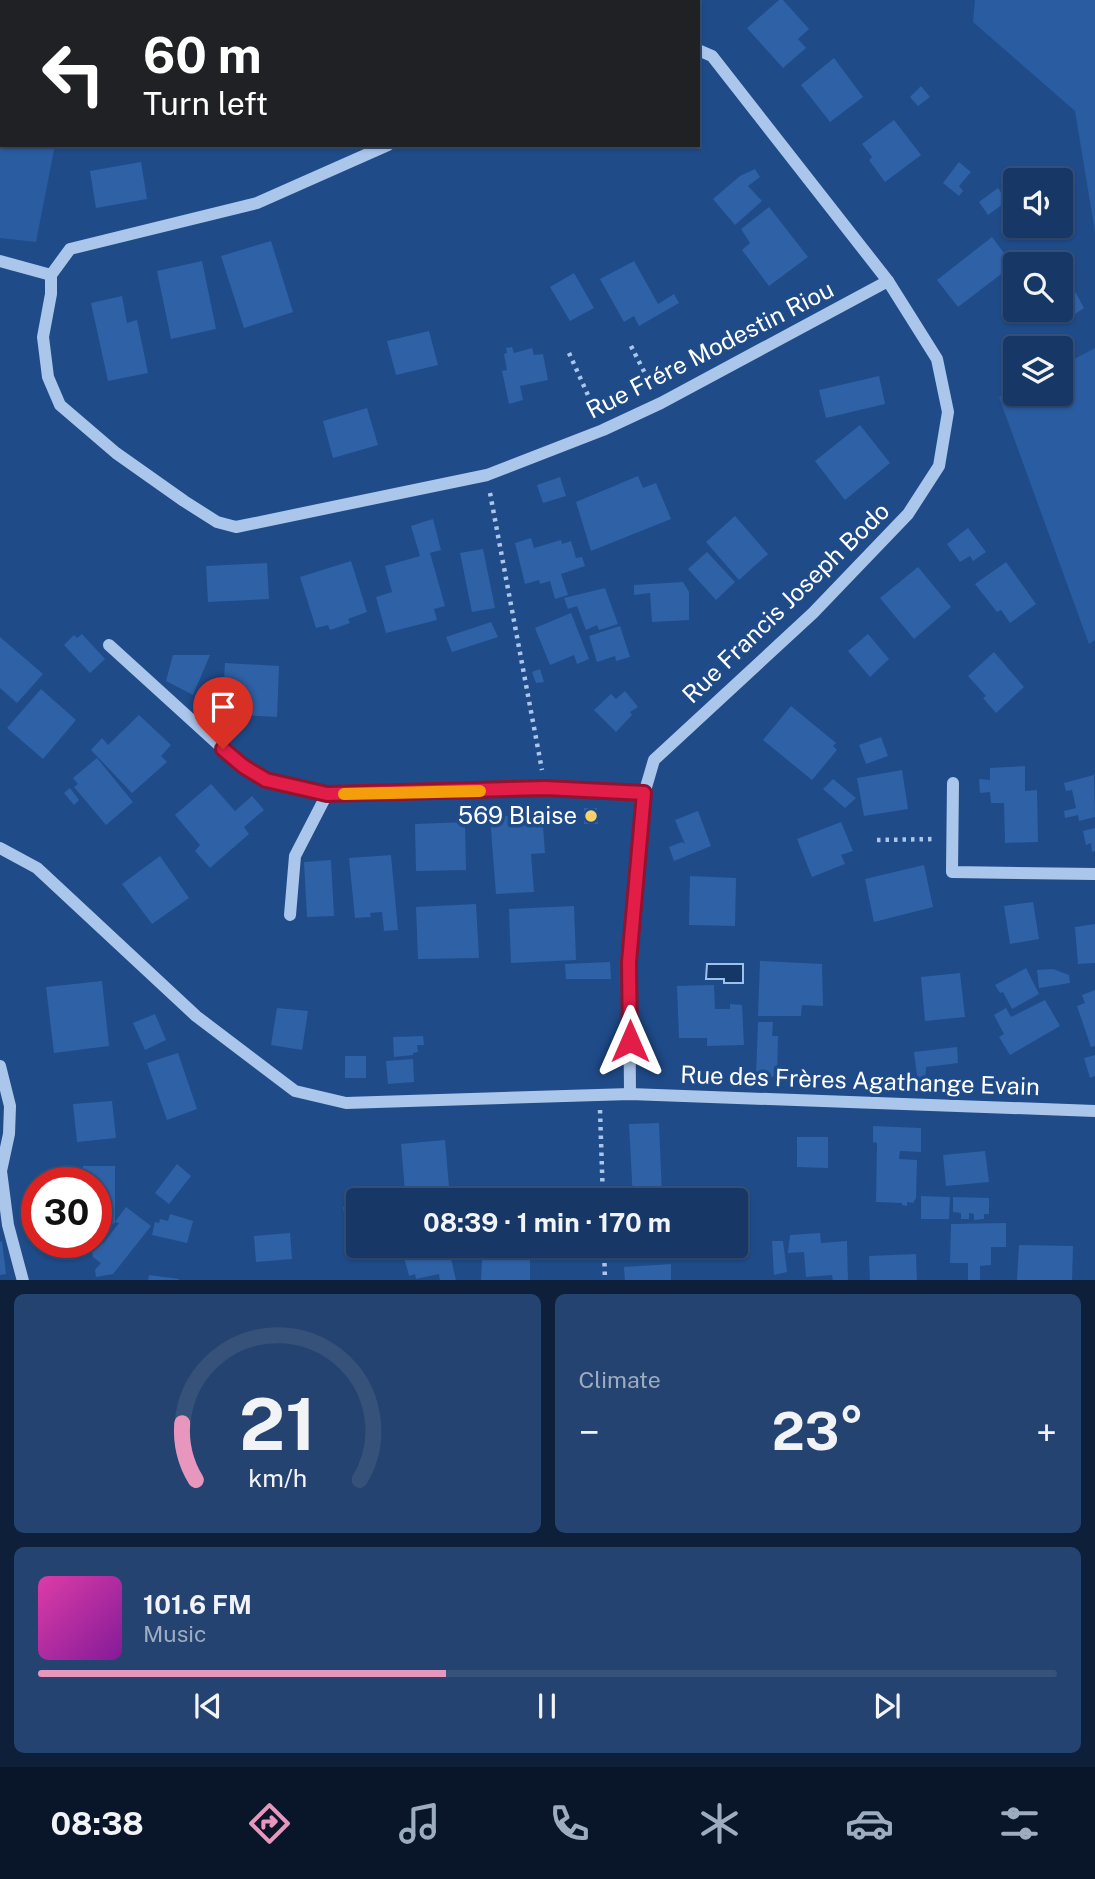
<!DOCTYPE html>
<html lang="en">
<head>
<meta charset="utf-8">
<style>
  body { margin:0; font-family:"Public Sans",sans-serif; background:#244370; color:#f1f3f6; height:100vh; display:flex; flex-direction:column; font-size:26px; white-space:nowrap }
  * { box-sizing:border-box; margin:0 }
  p { font-size:23px; color:#9eacc0 }
  .icon { flex:none; width:38px; height:38px; fill:none; stroke:currentColor; stroke-width:2; stroke-linecap:round; stroke-linejoin:round }
  .map { position:relative; height:1280px; overflow:hidden }
  .details { display:flex; flex-direction:column; gap:14px; padding:14px; background:#0d1f39; flex:1 }
  .details>* { flex:none }
  .banner { position:absolute; left:0px; top:0px; width:700px; height:147px; box-shadow:0 2px 5px #0004,0 0 0 2px #36527b; background:#202124; color:#fff; overflow:hidden }
  .controls { position:absolute; left:1003px; top:168px; display:grid; gap:14px }
  .controls a { display:grid; place-items:center; width:70px; height:70px; border-radius:7px; background:#173867; box-shadow:0 2px 5px #0004,0 0 0 2px #36527b; font-size:35px }
  .speed { position:absolute; left:21px; top:1167px; display:flex; gap:14px; font-size:35px; font-weight:700; text-align:center }
  .speed>* { display:grid; place-content:center; width:91px; height:91px; border-radius:50%; background:#173867; box-shadow:0 2px 5px #0004,0 0 0 2px #36527b; line-height:1 }
  .speed .limit { border:10px solid #d22; background:#fff; color:#111 }
  .pin { position:absolute; display:grid; place-items:center; width:60px; height:60px; color:#fff; margin:-72px -30px; border-radius:50% 50% 50% 0; rotate:-45deg; box-shadow:0 0 7px #0007 }
  .pin .icon { rotate:45deg }
  .me { position:absolute; width:77px; margin:-38px; rotate:0deg; stroke-linejoin:round; filter:drop-shadow(0 0 5px #0008) }
  .turn { display:flex; align-items:center; gap:24px; height:147px; padding:0 28px; font-size:32px }
  .turn .icon { width:91px; height:91px; stroke-width:2.5 }
  .turn b { display:block; font-size:49px; line-height:60px }
  .big { font-size:52px; font-weight:700; line-height:1.1 }
  .details .card { flex:1; display:flex; flex-direction:column; justify-content:center; gap:10px; min-width:0; padding:0 24px; border-radius:10px; background:#244370 }
  .details .dial { align-items:center; gap:0 }
  .dial svg { height:182px; overflow:visible; fill:none; stroke:#36527b; stroke-width:7; stroke-linecap:round; text-anchor:middle }
  .dial text { fill:#f1f3f6; stroke:none }
  .song { display:flex; align-items:center; gap:21px }
  .cover { width:84px; height:84px; border-radius:10px; background:linear-gradient(135deg,hsl(320 70% 55%),hsl(290 70% 35%)) }
  .played { height:7px; border-radius:4px; background:linear-gradient(90deg,#e797bd 40%,#36527b 40%) }
  .keys { display:flex; justify-content:space-around; direction:ltr }
  .heat { display:flex; justify-content:space-between; align-items:center; font-size:38px; direction:ltr }
  .details .tiles { flex:1; display:grid; gap:14px; grid-template-columns:1fr 1fr }
  .card:last-child { grid-column:span 2 }
  .trip { position:absolute; left:346px; top:1188px; width:402px; height:70px; border-radius:7px; background:#173867; box-shadow:0 2px 5px #0004,0 0 0 2px #36527b; font-weight:700; line-height:70px; text-align:center }
  .tab-bar { display:flex; height:112px; justify-content:space-around; align-items:center; background:#091629; color:#9eacc0 }
  .tab-bar .icon { width:49px; height:49px }
  .tab-bar .on { color:#e797bd }
  .tab-bar b { font-size:32px; color:#f1f3f6 }
  .map>svg:first-child { display:block }
  .green { fill:#295ca1 }
  .water { fill:#153768; stroke:#9ec1ec; stroke-width:2 }
  .building { fill:#2f61a6 }
  .lines { fill:none; stroke-linecap:round; stroke-linejoin:round }
  .path { stroke:#aac6eb; stroke-width:4.5; stroke-dasharray:3.5 5; stroke-linecap:butt }
  .minor { stroke:#aac6eb; stroke-width:12 }
  .route-casing { stroke:#92132f; stroke-width:18 }
  .route { stroke:#e11d48; stroke-width:12 }
  .slow { stroke:#f59e0b; stroke-width:12 }
  .poi-dot { fill:#f9d36a; stroke:#1f4b89; stroke-width:2.5 }
  .labels { text-anchor:middle; stroke-width:7; stroke-linejoin:round; paint-order:stroke }
  .street-label { font-size:24px; fill:#fff; stroke:#1f4b89 }
  .poi-label { font-size:24px; fill:#fff; stroke:#1f4b89; text-anchor:end }
</style>
</head>
<body>
<div class="map">
<svg width="1095" height="1281" viewBox="0 0 1095 1281">
  <rect width="100%" height="100%" fill="#1f4b89"/>
  <!-- green -->
  <g class="green">
    <path d="M0 0H120L2 2V145H55L36 242 0 238Z"/>
    <path d="M128 0H331L129 2Z"/>
    <path d="M975 0H1095V232L1075 111 973 22Z"/>
    <path d="M1095 348V640L1089 644 999 397 1015 389V394H1060L1061 366Z"/>
  </g>
  <!-- water -->
  <path class="water" d="M707 964H743V983H724V979H706Z"/>
  <!-- building -->
  <g class="building">
    <path d="M779 0H783L809 29 798 39 806 48 783 68 747 28Z"/>
    <path d="M834 58 863 97 830 122 801 85Z"/>
    <path d="M921 86 930 97 918 106 910 97Z"/>
    <path d="M894 120 921 155 885 182 869 160 872 157 862 144Z"/>
    <path d="M141 162 147 199 96 208 90 171Z"/>
    <path d="M959 162 971 172 959 186 963 191 959 196 943 183Z"/>
    <path d="M755 169 760 177 748 186 762 201 735 225 713 199 740 176Z"/>
    <path d="M998 188 1007 201 988 215 979 202Z"/>
    <path d="M769 207 808 257 769 286 742 250 750 243 741 229Z"/>
    <path d="M992 237 1013 265 958 307 937 280Z"/>
    <path d="M271 241 293 312 244 328 221 256Z"/>
    <path d="M202 261 216 329 171 339 157 271Z"/>
    <path d="M634 261 658 304 674 294 679 303 639 326 634 316 624 322 600 279Z"/>
    <path d="M574 273 594 308 570 321 550 287Z"/>
    <path d="M1066 275 1084 308 1066 320 1060 310V279Z"/>
    <path d="M122 296 127 323 137 320 148 373 108 381 91 303Z"/>
    <path d="M429 331 438 365 396 375 387 341Z"/>
    <path d="M512 347 514 353 532 348 534 355 543 354 548 380 520 386 523 400 509 404 502 371 507 370 504 354 507 353 506 348Z"/>
    <path d="M879 376 885 404 826 418 819 390Z"/>
    <path d="M367 408 378 445 333 458 323 421Z"/>
    <path d="M860 425 890 463 845 500 815 461Z"/>
    <path d="M638 476 643 488 656 483 671 519 591 551 576 502Z"/>
    <path d="M560 477 566 496 543 503 537 485Z"/>
    <path d="M735 516 768 554 739 580 706 542Z"/>
    <path d="M433 519 441 550 430 553 445 606 434 609 437 620 386 633 376 597 392 592 385 566 420 556 411 526Z"/>
    <path d="M968 528 986 552 973 561 970 556 960 562 947 544Z"/>
    <path d="M531 538 534 548 561 540 562 544 571 541 576 558 582 557 585 566 561 574 568 595 555 599 550 581 540 584 539 580 525 584 515 543Z"/>
    <path d="M483 549 495 608 472 612 460 553Z"/>
    <path d="M707 552 735 582 716 600 688 569Z"/>
    <path d="M351 561 367 612 348 619 350 623 330 630 328 625 316 628 300 577Z"/>
    <path d="M1006 562 1036 604 1010 623 1001 610 997 612 975 584Z"/>
    <path d="M267 563 269 599 208 602 206 566Z"/>
    <path d="M918 567 951 607 914 639 880 598Z"/>
    <path d="M683 582 689 592V620L652 622 650 593 634 595V585Z"/>
    <path d="M605 588 618 624 599 630 597 625 586 630 577 606 568 609 564 598Z"/>
    <path d="M571 613 589 659 577 664 574 655 550 665 535 628Z"/>
    <path d="M491 622 498 637 452 652 446 637Z"/>
    <path d="M620 626 630 657 616 661 615 656 597 662 589 636Z"/>
    <path d="M82 634 105 659 90 673 64 645 74 635 77 638Z"/>
    <path d="M868 634 889 659 870 677 848 651Z"/>
    <path d="M0 637 43 674 17 703 0 688Z"/>
    <path d="M994 652 1024 687 996 713 983 698 986 696 968 676Z"/>
    <path d="M173 655H210L193 695 166 681Z"/>
    <path d="M225 663 279 666 277 717 222 714Z"/>
    <path d="M540 669 544 682 536 683 532 672Z"/>
    <path d="M41 689 76 720 43 759 7 728Z"/>
    <path d="M625 691 638 707 630 712 632 715 616 732 594 710 611 694 616 699Z"/>
    <path d="M791 706 836 743 833 746 837 750 812 780 763 740Z"/>
    <path d="M139 715 171 745 161 756 167 762 132 793 91 750 102 738 108 745Z"/>
    <path d="M881 737 888 756 866 764 859 745Z"/>
    <path d="M97 758 133 802 106 825 74 787 78 784 73 778Z"/>
    <path d="M1025 766V791L1037 790 1038 842 1005 843 1004 803H991L990 792 980 793 979 779 990 780V768Z"/>
    <path d="M902 770 908 809 864 816 857 778Z"/>
    <path d="M1094 775 1095 817 1079 821 1078 815 1065 818 1064 811 1076 808 1072 790 1066 791 1064 783Z"/>
    <path d="M833 779 856 798 845 808 823 789Z"/>
    <path d="M211 784 235 811 252 796 264 810 244 827 249 834 210 868 195 851 200 845 175 815Z"/>
    <path d="M70 788 79 800 74 805 64 793Z"/>
    <path d="M584 808H597L598 824H584Z"/>
    <path d="M698 811 711 846 674 861 669 847 682 842 685 844 675 820Z"/>
    <path d="M542 813 545 853 531 854 534 892 496 894 490 817Z"/>
    <path d="M465 822 466 870 416 871 415 824Z"/>
    <path d="M841 822 853 851 841 855 845 864 812 877 797 839Z"/>
    <path d="M1095 828V851L1092 852 1091 843 1086 845 1083 831Z"/>
    <path d="M391 855 398 930 384 931 382 912 370 913 371 917 355 918 349 858Z"/>
    <path d="M160 856 189 898 152 924 122 884Z"/>
    <path d="M331 860 334 916 307 917 304 862Z"/>
    <path d="M924 865 933 907 874 922 865 879Z"/>
    <path d="M690 876 736 878 735 926 689 925Z"/>
    <path d="M1033 902 1039 939 1010 944 1004 906Z"/>
    <path d="M476 904 479 958 418 959 416 907Z"/>
    <path d="M574 906 576 960 511 963 509 909Z"/>
    <path d="M1095 924V963L1078 964 1075 927Z"/>
    <path d="M760 961 822 964 823 1006 802 1005 801 1016H758Z"/>
    <path d="M610 962 611 979H566L565 964Z"/>
    <path d="M1026 968 1039 994 1012 1009 1003 992 1000 993 995 985Z"/>
    <path d="M1053 969 1069 975 1070 983 1039 988 1037 970Z"/>
    <path d="M960 973 965 1017 925 1021 921 977Z"/>
    <path d="M102 981 109 1046 54 1053 46 987Z"/>
    <path d="M714 985 715 1009H730V1004L742 1005 744 1045 707 1046V1038H679L677 986Z"/>
    <path d="M1095 990V1046L1091 1047 1077 1006 1085 1003 1082 995Z"/>
    <path d="M1045 1000 1060 1026 1010 1055 999 1037 1004 1034 994 1015 1006 1008 1011 1017Z"/>
    <path d="M277 1008 308 1011 302 1050 271 1045Z"/>
    <path d="M155 1014 166 1040 145 1050 133 1023Z"/>
    <path d="M758 1022H773L772 1036H778L777 1077 756 1076Z"/>
    <path d="M423 1036 424 1045H417L418 1052 413 1053V1055L394 1057 393 1037Z"/>
    <path d="M957 1047 958 1063 926 1067 925 1082 918 1083 914 1052Z"/>
    <path d="M178 1053 197 1109 167 1120 147 1063Z"/>
    <path d="M1095 1055V1076L1090 1078 1084 1058Z"/>
    <rect x="345" y="1056" width="21" height="22"/>
    <path d="M413 1059 414 1082 388 1084 386 1061Z"/>
    <path d="M112 1101 116 1138 77 1142 73 1104Z"/>
    <path d="M659 1123 662 1196H652V1200H633L629 1124Z"/>
    <path d="M873 1126 921 1128V1152L900 1151 899 1159 917 1160 916 1198 913 1203 907 1202V1206L902 1205V1203L876 1202 877 1143 873 1142Z"/>
    <path d="M797 1137H828V1168L797 1167Z"/>
    <path d="M445 1140 449 1187 405 1191 401 1144Z"/>
    <path d="M985 1151 989 1182 946 1186 943 1155Z"/>
    <path d="M177 1164 191 1176 169 1204 155 1193Z"/>
    <path d="M83 1166H115V1222L113 1224H96V1183H83Z"/>
    <path d="M727 1189 725 1200H693L692 1194Z"/>
    <path d="M580 1190V1200H556V1191Z"/>
    <path d="M921 1196 950 1197 949 1219H921Z"/>
    <path d="M953 1197 989 1198V1214H984V1219L974 1220V1214L969 1213V1219H961V1213L953 1212Z"/>
    <path d="M359 1205V1233L344 1235V1231H347L343 1207Z"/>
    <path d="M126 1207 151 1226 113 1274 96 1277 95 1270 101 1263 93 1257 92 1251 99 1241 103 1244 119 1223 115 1222Z"/>
    <path d="M170 1214 193 1221 187 1243 152 1235 155 1222 159 1223 160 1219 168 1221Z"/>
    <path d="M1006 1223V1247H991V1265L980 1266V1280H968V1263H950L951 1224Z"/>
    <path d="M290 1233 292 1259 256 1262 254 1236Z"/>
    <path d="M820 1233 821 1243 847 1241 848 1281H833L832 1275 806 1277 804 1252 788 1253 790 1235Z"/>
    <path d="M2 1241 6 1274 0 1275V1242Z"/>
    <path d="M772 1241H783L787 1272 774 1275Z"/>
    <path d="M1019 1245 1073 1246 1072 1281H1017Z"/>
    <path d="M401 1246H448L456 1280 440 1281 439 1274 416 1279 415 1274 409 1276Z"/>
    <path d="M916 1254 917 1281H870L869 1256Z"/>
    <path d="M482 1259 530 1260V1281H481Z"/>
    <path d="M671 1264V1281H625L624 1267Z"/>
    <path d="M149 1275 179 1279V1281H148Z"/>
  </g>
  <g class="lines">
    <!-- path -->
    <g class="path">
      <path d="M631 346 653 389"/>
      <path d="M569 353 596 413"/>
      <path d="M490 493 542 770"/>
      <path d="M877 840 936 839"/>
      <path d="M600 1110 603 1200"/>
      <path d="M604 1246 605 1281"/>
    </g>
    <!-- minor -->
    <g class="minor">
      <path d="M0 261 51 275"/>
      <path d="M51 275V294L43 337 48 377 60 405 116 453 184 501 217 522 236 527 487 475 603 430 661 403 888 281"/>
      <path d="M51 275 70 249 257 203 388 145"/>
      <path d="M109 645 242 766 266 780 327 794 545 788 644 794"/>
      <path d="M953 783 952 872 1095 874"/>
      <path d="M0 848 37 868 196 1016 295 1091 346 1103 630 1094 1095 1111"/>
      <path d="M290 915 295 856 327 794"/>
      <path d="M0 1066 10 1106 9 1134 1 1171 8 1225 23 1281"/>
      <path d="M630 1094 629 962 644 794 654 760 813 613 908 514 939 466 948 412 937 359 888 281 712 56 698 50"/>
    </g>
  </g>
  <g class="lines">
    <defs>
      <path id="route" d="M223 749 243 766 266 780 327 794 545 788 644 793 629 962 630 1041"/>
    </defs>
    <!-- route casing -->
    <use href="#route" class="route-casing"/>
    <!-- route -->
    <use href="#route" class="route"/>
    <!-- slow -->
    <path class="slow" d="M344 794 480 791"/>
  </g>
  <!-- markers -->
  <circle class="poi-dot" cx="591" cy="816" r="7"/>
  <g class="labels">
    <!-- street labels -->
    <g class="street-label">
      <text transform="translate(710 350) rotate(-27)" y="8">Rue Frére Modestin Riou</text>
      <text transform="translate(786 603) rotate(-44)" y="8">Rue Francis Joseph Bodo</text>
      <text transform="translate(860 1081) rotate(2)" y="8">Rue des Frères Agathange Evain</text>
    </g>
    <!-- poi labels -->
    <g class="poi-label">
      <text x="577" y="824">569 Blaise</text>
    </g>
  </g>
</svg>
<div class="controls">
<a><svg class="icon" aria-label="sound" viewBox="0 0 24 24"><path d="M4 9h4l5-4v14l-5-4H4zM17 9q2 3 0 6"/></svg></a>
<a><svg class="icon" aria-label="search" viewBox="0 0 24 24"><circle cx="10" cy="10" r="6"/><path d="M15 15l6 6"/></svg></a>
<a><svg class="icon" aria-label="layers" viewBox="0 0 24 24"><path d="M12 4l9 5-9 5-9-5zM3 14l9 5 9-5"/></svg></a>
</div>
<div class="speed"><div class="limit">30</div></div>
<div class="pin" style="left:223px;top:749px;background:#d93025"><svg class="icon" aria-label="arrive" viewBox="0 0 24 24"><path d="M6 21V4h12l-3 4 3 4H6"/></svg></div>
<svg class="me" style="left:630px;top:1041px" viewBox="-20 -20 40 40"><path d="M0-17L14 15 0 8-14 15z" fill="#e11d48" stroke="#fff" stroke-width="4"/></svg>
<div class="trip">08:39 · 1 min · 170 m</div>
<div class="banner">
<div class="turn"><svg class="icon" aria-label="left" viewBox="0 0 24 24"><path d="M17 20v-9H6M10 6l-5 5 5 5"/></svg><div><b>60 m</b>Turn left</div></div>
</div>
</div>
<section class="details">
<div class="tiles">
<div class="card dial"><svg viewBox="0 0 100 80">
<path d="M14 69A42 42 0 1 1 86 69"/>
<path d="M14 69A42 42 0 0 1 8 44" stroke="#e797bd"/>
<text x="50" y="56" font-size="32" font-weight="700">21</text>
<text x="50" y="72" font-size="11">km/h</text>
</svg></div>
<div class="card"><p>Climate</p>
<div class="heat"><a>−</a><b class="big">23°</b><a>+</a></div>
</div>
<div class="card">
<div class="song"><i class="cover"></i><div><b>101.6 FM</b><p>Music</p></div></div>
<div class="played"></div>
<div class="keys"><svg class="icon" aria-label="previous" viewBox="0 0 24 24"><path d="M18 5L8 12l10 7zM5 5v14"/></svg><svg class="icon" aria-label="pause" viewBox="0 0 24 24"><path d="M8 5v14M16 5v14"/></svg><svg class="icon" aria-label="next" viewBox="0 0 24 24"><path d="M6 5l10 7-10 7zM19 5v14"/></svg></div>
</div>
</div>
</section>
<nav class="tab-bar">
<b>08:38</b>
<svg class="icon on" aria-label="directions" viewBox="0 0 24 24"><path d="M12 3l9 9-9 9-9-9zM9 14v-3h6M13 9l2 2-2 2"/></svg>
<svg class="icon" aria-label="music" viewBox="0 0 24 24"><path d="M9 18V5l10-2v13"/><circle cx="6" cy="18" r="3"/><circle cx="16" cy="16" r="3"/></svg>
<svg class="icon" aria-label="phone" viewBox="0 0 24 24"><path d="M5 4h4l2 5-3 2q2 4 5 5l2-3 5 2v4C11 20 4 13 5 4z"/></svg>
<svg class="icon" aria-label="climate" viewBox="0 0 24 24"><path d="M12 3v18M4 7l16 10M4 17L20 7"/></svg>
<svg class="icon" aria-label="car" viewBox="0 0 24 24"><path d="M5 17H2v-5l4-1 3-4h7l3 4 3 1v5h-3M9 17h6M6 11h13"/><circle cx="7" cy="17" r="2"/><circle cx="17" cy="17" r="2"/></svg>
<svg class="icon" aria-label="filters" viewBox="0 0 24 24"><path d="M4 7h16M4 17h16"/><circle cx="9" cy="7" r="2"/><circle cx="15" cy="17" r="2"/></svg>
</nav>
</body>
</html>
